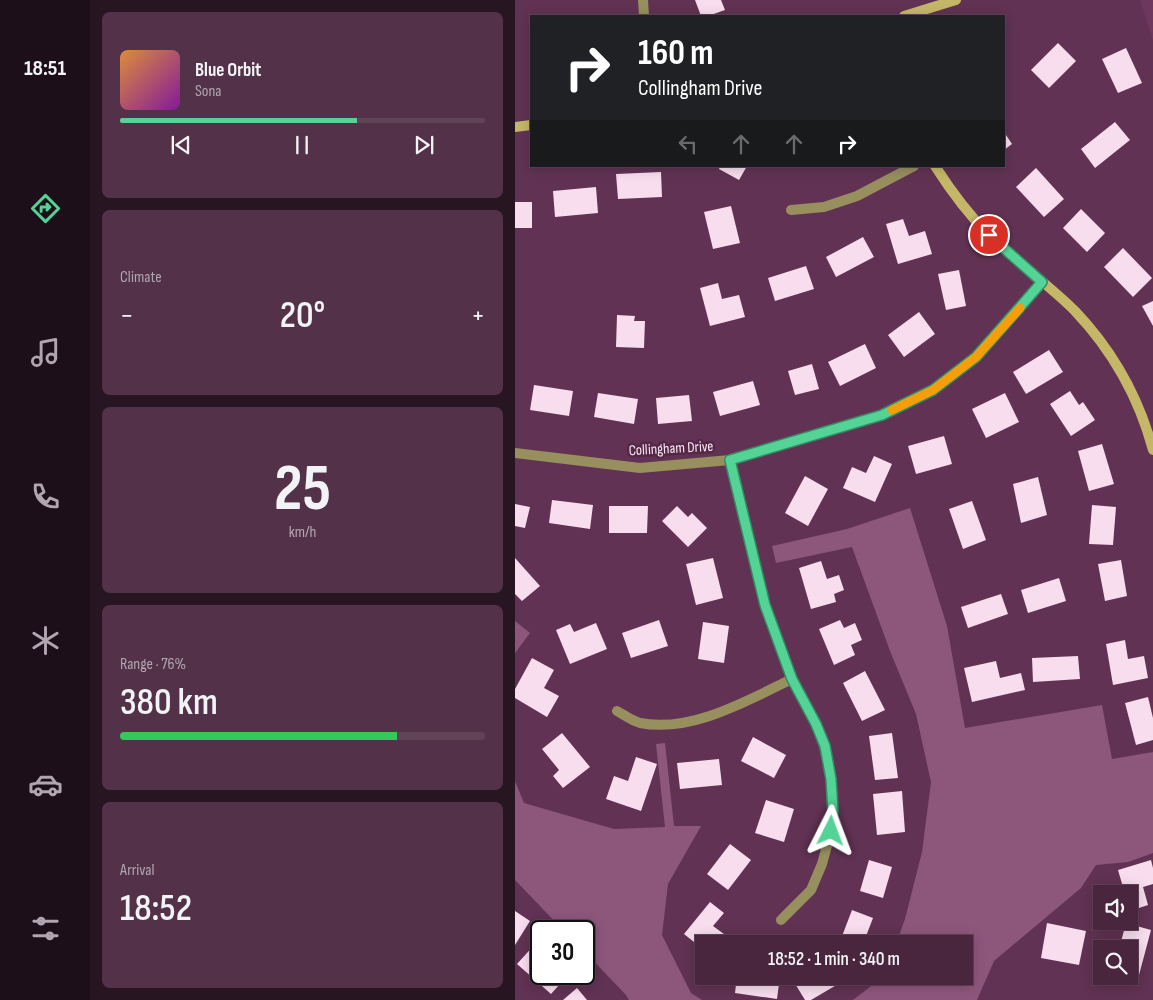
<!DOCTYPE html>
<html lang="en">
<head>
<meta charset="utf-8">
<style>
  body { margin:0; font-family:"Sofia Sans Condensed",sans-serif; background:#533249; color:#f1f3f6; height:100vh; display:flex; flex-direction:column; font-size:19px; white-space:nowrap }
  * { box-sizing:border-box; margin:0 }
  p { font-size:16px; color:#b1a5b0 }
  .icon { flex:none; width:28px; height:28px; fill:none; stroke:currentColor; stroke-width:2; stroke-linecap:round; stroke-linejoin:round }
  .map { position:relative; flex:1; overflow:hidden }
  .panel { display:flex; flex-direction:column; gap:12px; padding:12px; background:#281522; width:425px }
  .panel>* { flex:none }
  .top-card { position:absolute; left:15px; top:15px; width:475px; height:152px; border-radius:0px; box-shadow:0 2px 12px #0003,0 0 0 1px #614358; background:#202124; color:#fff; overflow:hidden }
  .tools { position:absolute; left:578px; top:885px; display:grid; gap:10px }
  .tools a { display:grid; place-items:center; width:45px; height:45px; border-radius:0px; background:#49263e; box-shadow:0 2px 12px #0003,0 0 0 1px #614358; font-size:25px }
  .speed { position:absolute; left:15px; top:920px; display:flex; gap:10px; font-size:25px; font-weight:700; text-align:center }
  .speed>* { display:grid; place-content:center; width:65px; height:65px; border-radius:50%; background:#49263e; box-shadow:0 2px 12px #0003,0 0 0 1px #614358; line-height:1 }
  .speed .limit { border:2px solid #111; border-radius:8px; background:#fff; color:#111 }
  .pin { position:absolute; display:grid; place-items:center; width:42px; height:42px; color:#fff; margin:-21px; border:2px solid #fff; border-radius:50%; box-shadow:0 1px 5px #0007 }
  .me { position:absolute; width:55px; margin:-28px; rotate:3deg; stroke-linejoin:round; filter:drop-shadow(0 0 4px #0008) }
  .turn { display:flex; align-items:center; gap:18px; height:105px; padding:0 25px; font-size:22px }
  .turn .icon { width:65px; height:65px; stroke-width:2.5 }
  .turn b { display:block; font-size:35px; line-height:42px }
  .lanes { display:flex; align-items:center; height:48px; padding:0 25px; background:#0003; justify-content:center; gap:25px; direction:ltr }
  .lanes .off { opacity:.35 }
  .big { font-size:38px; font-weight:600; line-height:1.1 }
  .panel .tile { flex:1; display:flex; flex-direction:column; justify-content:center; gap:8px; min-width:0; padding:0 18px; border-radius:8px; background:#533249 }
  .panel .dial { align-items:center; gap:0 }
  .dial b { font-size:65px; line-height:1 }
  .song { display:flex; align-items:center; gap:15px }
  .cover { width:60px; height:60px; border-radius:8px; background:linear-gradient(135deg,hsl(30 70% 55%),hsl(290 70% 35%)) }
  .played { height:5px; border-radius:2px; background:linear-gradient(90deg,#53d396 65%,#614358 65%) }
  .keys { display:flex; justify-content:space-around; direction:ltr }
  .heat { display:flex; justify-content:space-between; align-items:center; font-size:28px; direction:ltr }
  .charge { height:8px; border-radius:4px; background:linear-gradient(90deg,#34c759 76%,#614358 0) }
  .trip { position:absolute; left:180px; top:935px; width:278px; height:50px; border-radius:0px; background:#49263e; box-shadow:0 2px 12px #0003,0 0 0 1px #614358; font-weight:600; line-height:50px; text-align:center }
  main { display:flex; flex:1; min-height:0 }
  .dock { display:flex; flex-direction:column; width:90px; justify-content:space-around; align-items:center; background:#1d0f19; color:#b1a5b0 }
  .dock .icon { width:35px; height:35px }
  .dock .current { color:#53d396 }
  .dock b { font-size:22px; color:#f1f3f6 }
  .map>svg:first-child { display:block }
  .built { fill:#6e385e }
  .green { fill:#8d577c }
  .building { fill:#f7ddee }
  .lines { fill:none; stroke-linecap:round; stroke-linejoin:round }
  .street { stroke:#978f5e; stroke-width:10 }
  .secondary { stroke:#c5b768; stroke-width:10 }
  .route-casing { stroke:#368962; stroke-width:12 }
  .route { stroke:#53d396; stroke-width:9 }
  .slow { stroke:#f59e0b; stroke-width:9 }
  .labels { text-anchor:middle; stroke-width:5; stroke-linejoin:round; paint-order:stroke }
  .street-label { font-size:15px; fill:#fbe9f5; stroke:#552848 }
</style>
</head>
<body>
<main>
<nav class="dock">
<b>18:51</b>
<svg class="icon current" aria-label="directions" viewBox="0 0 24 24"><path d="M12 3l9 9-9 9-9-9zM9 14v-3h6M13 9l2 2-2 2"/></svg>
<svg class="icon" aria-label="music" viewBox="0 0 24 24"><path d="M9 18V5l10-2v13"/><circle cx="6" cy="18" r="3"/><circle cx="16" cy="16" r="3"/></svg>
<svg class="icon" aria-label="phone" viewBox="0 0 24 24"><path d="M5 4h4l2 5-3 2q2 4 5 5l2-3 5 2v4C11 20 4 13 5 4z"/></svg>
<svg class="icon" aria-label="climate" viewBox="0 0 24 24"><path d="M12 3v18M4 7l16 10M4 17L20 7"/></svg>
<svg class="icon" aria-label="car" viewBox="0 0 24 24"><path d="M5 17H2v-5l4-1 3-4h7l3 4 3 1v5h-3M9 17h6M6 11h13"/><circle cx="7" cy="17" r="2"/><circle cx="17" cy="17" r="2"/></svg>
<svg class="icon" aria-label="filters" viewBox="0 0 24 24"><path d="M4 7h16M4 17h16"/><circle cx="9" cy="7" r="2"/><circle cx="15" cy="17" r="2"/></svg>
</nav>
<section class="panel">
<div class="tile">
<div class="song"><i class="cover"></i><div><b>Blue Orbit</b><p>Sona</p></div></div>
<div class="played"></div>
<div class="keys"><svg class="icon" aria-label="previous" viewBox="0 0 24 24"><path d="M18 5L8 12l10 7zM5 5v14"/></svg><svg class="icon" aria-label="pause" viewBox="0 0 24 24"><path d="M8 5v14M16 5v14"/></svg><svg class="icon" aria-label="next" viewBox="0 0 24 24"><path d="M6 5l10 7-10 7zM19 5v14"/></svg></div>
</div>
<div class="tile"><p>Climate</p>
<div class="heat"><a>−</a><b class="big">20°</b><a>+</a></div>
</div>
<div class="tile dial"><b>25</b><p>km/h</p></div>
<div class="tile"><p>Range · 76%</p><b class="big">380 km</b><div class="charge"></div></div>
<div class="tile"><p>Arrival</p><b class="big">18:52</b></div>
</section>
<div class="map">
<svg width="638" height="1000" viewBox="0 0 638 1000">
  <rect width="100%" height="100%" fill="#613253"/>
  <!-- built -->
  <path class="built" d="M625 0H638V41Z"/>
  <!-- green -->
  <g class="green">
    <path d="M395 508 432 626 450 728 587 705 597 759 638 752V853L613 862 581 865 566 888 479 961 462 1000H338L369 976H449V944H381L390 919 407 852 416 782 401 714 375 651 337 547 261 563 257 546 332 529Z"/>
    <path d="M0 621 15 633 0 653Z"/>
    <path d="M150 743 159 826H186L153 884 147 935 176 993 187 1000H114L111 995 69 951V931H49L0 880V781L9 803 99 829 150 827 141 744Z"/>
  </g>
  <!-- building -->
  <g class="building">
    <path d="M180 0H206L210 10 193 16H186Z"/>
    <path d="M543 43 561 61 534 88 516 70Z"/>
    <path d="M611 48 627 83 603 93 587 59Z"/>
    <path d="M600 122 615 140 580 168 566 149Z"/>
    <path d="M489 132 497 144 489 150Z"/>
    <path d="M205 166H232L224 180 204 169Z"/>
    <path d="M521 168 549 199 529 217 501 187Z"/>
    <path d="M146 172 147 197 103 199 101 174Z"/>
    <path d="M81 187 83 213 40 217 38 191Z"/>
    <rect x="0" y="202" width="17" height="26"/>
    <path d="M216 206 225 243 198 249 189 212Z"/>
    <path d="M566 209 590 233 572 252 548 228Z"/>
    <path d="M388 219 394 236 410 231 417 254 383 264 371 224Z"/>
    <path d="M348 237 359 257 321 277 311 257Z"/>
    <path d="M608 248 637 278 618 297 589 267Z"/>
    <path d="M291 266 299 289 260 301 253 278Z"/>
    <path d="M444 270 451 306 431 310 423 274Z"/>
    <path d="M203 283 207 299 224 295 230 317 195 326 185 288Z"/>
    <path d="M638 301V326L627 306Z"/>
    <path d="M404 312 420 334 389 357 373 335Z"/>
    <path d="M102 315 120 316 119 321H130L129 348 101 347Z"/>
    <path d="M350 344 361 368 325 386 313 362Z"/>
    <path d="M534 350 548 372 511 394 498 372Z"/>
    <path d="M297 364 304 389 280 395 273 371Z"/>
    <path d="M238 381 245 405 205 416 198 392Z"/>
    <path d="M19 385 58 391 54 416 15 410Z"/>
    <path d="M555 391 564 405 568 402 580 420 556 436 535 404Z"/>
    <path d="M83 393 123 399 119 424 79 417Z"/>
    <path d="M490 393 504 422 471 438 457 409Z"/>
    <path d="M174 395 177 421 143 424 141 398Z"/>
    <path d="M429 436 437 464 401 474 393 446Z"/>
    <path d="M587 444 599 484 574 491 563 451Z"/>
    <path d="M359 456 377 464 360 502 328 488 337 467 351 473Z"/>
    <path d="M290 476 313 489 293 526 270 513Z"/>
    <path d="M523 477 532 515 506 523 498 484Z"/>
    <path d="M37 500 78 505 75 529 34 523Z"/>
    <path d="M457 501 471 540 448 549 434 509Z"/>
    <path d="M0 504 15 507 10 528 0 526Z"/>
    <path d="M577 505 601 507 598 545 574 544Z"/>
    <path d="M94 506H133L132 533H94Z"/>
    <path d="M162 506 173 517 177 513 192 528 173 547 147 521Z"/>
    <path d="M0 558 25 586 7 601 0 594Z"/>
    <path d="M198 558 208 598 181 605 171 564Z"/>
    <path d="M606 560 612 596 590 601 583 564Z"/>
    <path d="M306 561 312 579 324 575 329 590 319 594 321 602 296 609 284 568Z"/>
    <path d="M544 578 551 601 513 613 506 590Z"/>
    <path d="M486 594 493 614 453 628 446 607Z"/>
    <path d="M144 620 153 646 116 658 107 633Z"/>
    <path d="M325 620 329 628 340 623 347 640 336 645 340 655 319 665 304 629Z"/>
    <path d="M188 622 214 626 209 663 183 659Z"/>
    <path d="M81 623 92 649 55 664 41 630 55 624 59 632Z"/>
    <path d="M610 640 613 659 629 656 633 678 598 685 591 644Z"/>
    <path d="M563 656 565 679 518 682 517 658Z"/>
    <path d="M17 658 39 670 29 688 44 696 32 717 0 698V689Z"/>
    <path d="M481 661 485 678 506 673 510 690 457 702 449 668Z"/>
    <path d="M350 671 370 710 347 721 328 683Z"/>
    <path d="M633 697 638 718V740L621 745 610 703Z"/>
    <path d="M47 733 75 767 48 788 38 776 44 770 27 749Z"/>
    <path d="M377 733 383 778 360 780 354 736Z"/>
    <path d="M238 737 271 755 259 778 226 761Z"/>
    <path d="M121 757 142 764 126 811 91 799 99 776 113 781Z"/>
    <path d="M204 759 207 785 165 789 162 763Z"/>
    <path d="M387 791 390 832 362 835 358 794Z"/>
    <path d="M251 800 279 809 269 842 240 833Z"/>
    <path d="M215 844 236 860 213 890 192 874Z"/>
    <path d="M354 860 377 867 368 898 345 891Z"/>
    <path d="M636 860 638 868V884L628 887 633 905 615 911 614 894H610L603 870Z"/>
    <path d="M195 902 209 913 198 926 213 937 207 944H189V950L169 934Z"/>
    <path d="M337 910 358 918 348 944H324Z"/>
    <path d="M0 911 15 921 0 945Z"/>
    <path d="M532 923 571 931 564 965 526 958Z"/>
    <path d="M611 923 636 930 624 975 614 973V949H604Z"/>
    <path d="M21 943 26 947V974H54L36 994 2 964Z"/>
    <path d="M222 976H265L262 999 220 993Z"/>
    <path d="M290 976H327L330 980 296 1000H290L279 982Z"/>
    <path d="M62 988 72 1000H48Z"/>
  </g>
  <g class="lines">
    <!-- street -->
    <g class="street">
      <path d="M128 0 129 16"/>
      <path d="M276 210 309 207 342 196 399 166"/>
      <path d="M0 453 125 468 215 460 367 415 418 390 461 357 527 282"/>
      <path d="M215 460 250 605 277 679 301 724 309 746 316 779 317 811 316 831 307 864 296 890 266 920"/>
      <path d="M102 711C109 715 117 721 125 723 177 733 233 700 277 679"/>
    </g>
    <!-- secondary -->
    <g class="secondary">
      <path d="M389 16 441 0"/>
      <path d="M0 127 16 125"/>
      <path d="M420 166C436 191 454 215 474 235 501 262 533 284 560 311 597 350 624 398 638 450"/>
    </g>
  </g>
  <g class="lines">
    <defs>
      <path id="route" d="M316 831 318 811 316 779 310 746 301 724 277 679 250 605 215 460 367 415 418 390 461 357 527 282 474 235"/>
    </defs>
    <!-- route casing -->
    <use href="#route" class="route-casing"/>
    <!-- route -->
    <use href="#route" class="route"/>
    <!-- slow -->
    <path class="slow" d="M377 410 418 390 461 357 505 308"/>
  </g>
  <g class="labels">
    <!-- street labels -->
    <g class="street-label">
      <text transform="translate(156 448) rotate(-3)" y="5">Collingham Drive</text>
    </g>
  </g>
</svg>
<div class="tools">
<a><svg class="icon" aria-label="sound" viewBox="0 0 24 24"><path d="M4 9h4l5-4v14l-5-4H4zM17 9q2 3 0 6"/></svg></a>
<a><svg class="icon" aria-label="search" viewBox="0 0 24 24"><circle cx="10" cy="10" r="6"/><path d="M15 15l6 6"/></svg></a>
</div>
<div class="speed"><div class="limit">30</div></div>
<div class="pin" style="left:474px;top:235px;background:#d93025"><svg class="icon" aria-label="arrive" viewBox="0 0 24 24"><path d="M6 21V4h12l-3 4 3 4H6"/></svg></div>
<svg class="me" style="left:316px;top:831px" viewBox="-20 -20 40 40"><path d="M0-17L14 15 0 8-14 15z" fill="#53d396" stroke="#fff" stroke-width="4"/></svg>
<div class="trip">18:52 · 1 min · 340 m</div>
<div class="top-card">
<div class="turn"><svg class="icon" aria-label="right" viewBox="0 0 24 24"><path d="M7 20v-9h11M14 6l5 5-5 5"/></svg><div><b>160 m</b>Collingham Drive</div></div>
<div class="lanes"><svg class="icon off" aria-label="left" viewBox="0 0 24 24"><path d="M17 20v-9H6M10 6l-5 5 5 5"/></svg><svg class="icon off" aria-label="ahead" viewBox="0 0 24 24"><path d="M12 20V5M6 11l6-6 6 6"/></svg><svg class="icon off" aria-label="ahead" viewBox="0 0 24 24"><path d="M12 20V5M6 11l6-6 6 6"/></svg><svg class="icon" aria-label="right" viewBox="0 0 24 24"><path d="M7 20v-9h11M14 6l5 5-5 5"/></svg></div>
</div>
</div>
</main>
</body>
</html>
